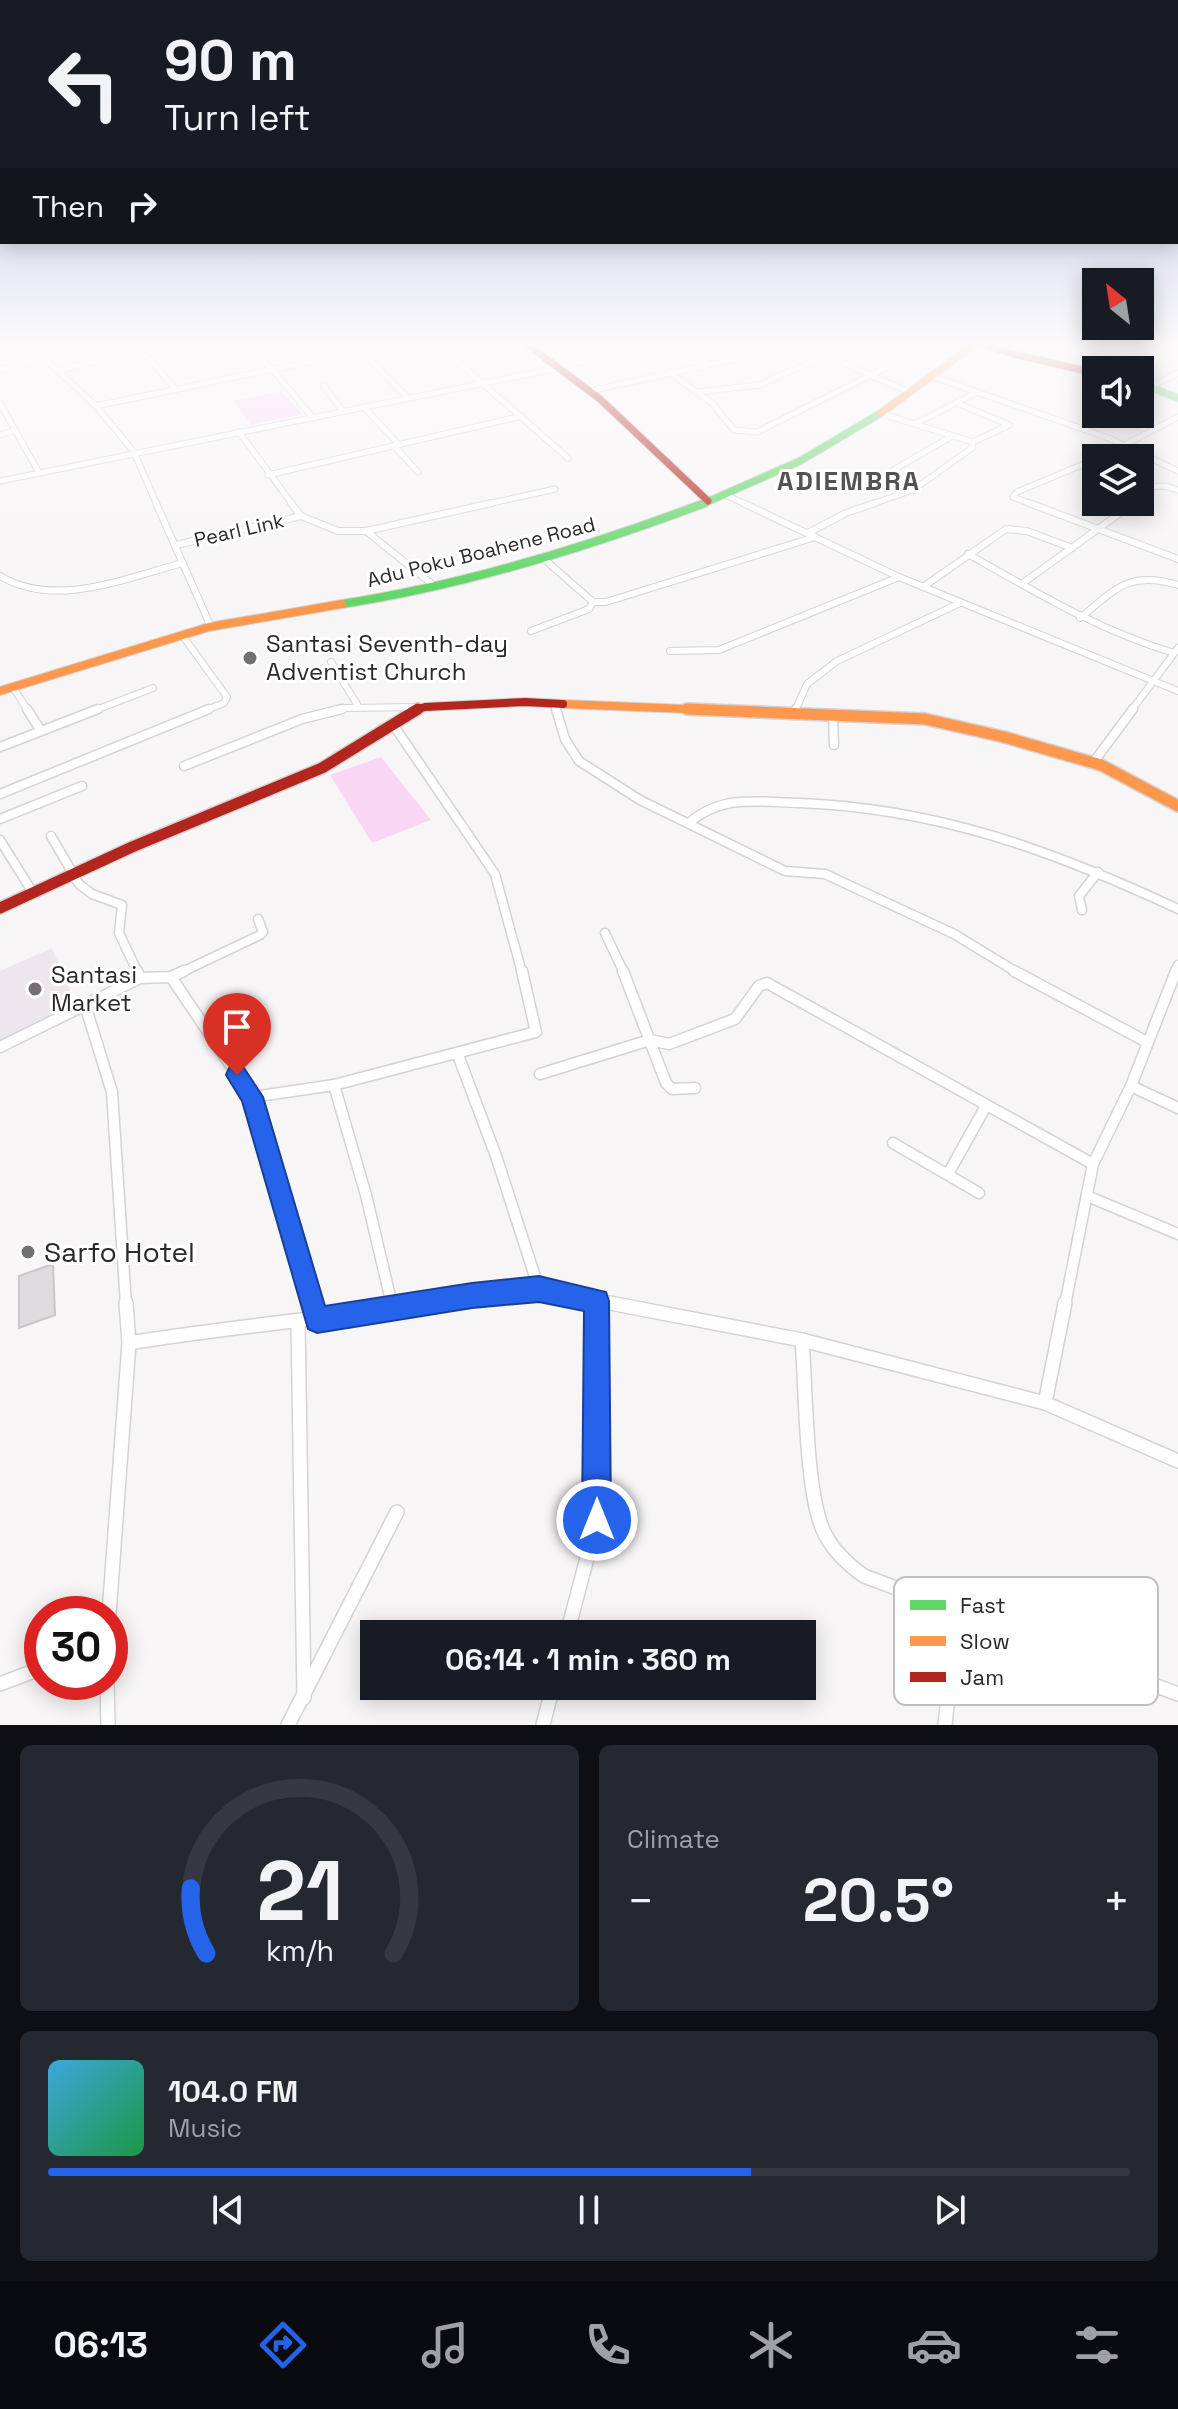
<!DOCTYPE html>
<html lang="en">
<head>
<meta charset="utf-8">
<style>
  body { margin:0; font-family:"Space Grotesk",sans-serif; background:#242831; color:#f1f3f6; height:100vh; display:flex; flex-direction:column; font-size:30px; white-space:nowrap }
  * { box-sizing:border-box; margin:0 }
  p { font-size:26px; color:#9ea1a6 }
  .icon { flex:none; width:44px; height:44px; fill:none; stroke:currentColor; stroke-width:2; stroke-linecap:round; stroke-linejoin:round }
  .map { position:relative; height:1725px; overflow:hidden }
  .panel { display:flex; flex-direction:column; gap:20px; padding:20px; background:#0d0f14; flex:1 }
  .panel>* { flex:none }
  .banner { position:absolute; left:0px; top:0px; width:1178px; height:244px; box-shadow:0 4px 20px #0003; background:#171b24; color:#f1f3f6; overflow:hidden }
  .needle { width:52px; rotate:330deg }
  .controls { position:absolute; left:1082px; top:268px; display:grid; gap:16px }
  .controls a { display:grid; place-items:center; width:72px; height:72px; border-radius:0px; background:#171b24; box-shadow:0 4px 20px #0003; font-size:40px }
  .speed { position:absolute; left:24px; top:1596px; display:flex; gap:16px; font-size:40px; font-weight:700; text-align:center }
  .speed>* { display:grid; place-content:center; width:104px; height:104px; border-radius:50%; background:#171b24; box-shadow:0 4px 20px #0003; line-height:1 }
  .speed .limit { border:12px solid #d22; background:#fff; color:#111 }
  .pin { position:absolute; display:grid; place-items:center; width:68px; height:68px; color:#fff; margin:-82px -34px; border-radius:50% 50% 50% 0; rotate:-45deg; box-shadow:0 0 8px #0007 }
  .pin .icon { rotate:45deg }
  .me { position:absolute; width:88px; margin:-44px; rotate:0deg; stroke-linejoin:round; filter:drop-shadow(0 0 6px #0008) }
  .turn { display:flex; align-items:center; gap:28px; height:168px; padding:0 32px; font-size:36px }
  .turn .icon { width:104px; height:104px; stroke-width:2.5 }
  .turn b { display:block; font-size:56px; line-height:68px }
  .then { display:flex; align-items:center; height:76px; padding:0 32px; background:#0003; gap:16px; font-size:30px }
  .big { font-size:60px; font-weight:800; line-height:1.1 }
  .panel .card { flex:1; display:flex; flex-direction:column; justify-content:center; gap:12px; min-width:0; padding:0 28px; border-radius:12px; background:#242831 }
  .panel .dial { align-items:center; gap:0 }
  .dial svg { height:208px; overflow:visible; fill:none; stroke:#363941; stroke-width:7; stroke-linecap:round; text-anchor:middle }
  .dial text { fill:#f1f3f6; stroke:none }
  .song { display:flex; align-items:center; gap:24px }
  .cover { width:96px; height:96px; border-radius:12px; background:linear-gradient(135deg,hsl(200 70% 55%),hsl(140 70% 35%)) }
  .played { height:8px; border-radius:4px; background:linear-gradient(90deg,#2563eb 65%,#363941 65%) }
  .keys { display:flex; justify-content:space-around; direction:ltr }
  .heat { display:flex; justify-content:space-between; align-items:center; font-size:44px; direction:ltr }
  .panel .tiles { flex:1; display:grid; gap:20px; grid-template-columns:1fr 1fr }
  .card:last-child { grid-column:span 2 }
  .trip { position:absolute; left:360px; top:1620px; width:456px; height:80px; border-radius:0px; background:#171b24; box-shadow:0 4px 20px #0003; font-weight:800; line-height:80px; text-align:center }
  .menu { display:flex; height:128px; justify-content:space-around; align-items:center; background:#090b0e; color:#9ea1a6 }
  .menu .icon { width:56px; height:56px }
  .menu .selected { color:#2563eb }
  .menu b { font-size:36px; color:#f1f3f6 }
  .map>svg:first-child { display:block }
  .built { fill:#eee6ed }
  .green { fill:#f9d7f4 }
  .building { fill:#dddbdd; stroke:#c8c6c8; stroke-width:2 }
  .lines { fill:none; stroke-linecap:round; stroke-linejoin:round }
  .street-far4-casing { stroke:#d5d2d4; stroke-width:7 }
  .street-far3-casing { stroke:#d5d2d4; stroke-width:8 }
  .street-far2-casing { stroke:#d5d2d4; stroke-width:11 }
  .street-far1-casing { stroke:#d5d2d4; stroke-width:13 }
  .street-casing { stroke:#d5d2d4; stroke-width:16 }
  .fast-far1-casing { stroke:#d5d2d4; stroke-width:9 }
  .fast-casing { stroke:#d5d2d4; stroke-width:10 }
  .slow-far2-casing { stroke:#d5d2d4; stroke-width:9 }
  .slow-far1-casing { stroke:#d5d2d4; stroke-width:10 }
  .slow-casing { stroke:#d5d2d4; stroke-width:14 }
  .jam-far2-casing { stroke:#d5d2d4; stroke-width:9 }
  .jam-far1-casing { stroke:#d5d2d4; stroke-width:10 }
  .jam-casing { stroke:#d5d2d4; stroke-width:14 }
  .street-far4 { stroke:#fefefe; stroke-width:5 }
  .street-far3 { stroke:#fefefe; stroke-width:6 }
  .street-far2 { stroke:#fefefe; stroke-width:8 }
  .street-far1 { stroke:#fefefe; stroke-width:10 }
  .street { stroke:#fefefe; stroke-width:13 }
  .fast-far1 { stroke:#63d668; stroke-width:7 }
  .fast { stroke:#63d668; stroke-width:8 }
  .slow-far2 { stroke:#ff974d; stroke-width:7 }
  .slow-far1 { stroke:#ff974d; stroke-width:8 }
  .slow { stroke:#ff974d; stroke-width:11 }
  .jam-far2 { stroke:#b3261e; stroke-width:7 }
  .jam-far1 { stroke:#b3261e; stroke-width:8 }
  .jam { stroke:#b3261e; stroke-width:11 }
  .route { fill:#2563eb; stroke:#184099; stroke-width:2 }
  .poi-dot { fill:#737072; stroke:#fff; stroke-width:3 }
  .labels { text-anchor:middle; stroke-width:6; stroke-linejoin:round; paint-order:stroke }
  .far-street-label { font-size:20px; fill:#2b292b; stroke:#fff }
  .poi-label { font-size:24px; fill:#2b292b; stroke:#fff; text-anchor:start }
  .far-district-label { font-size:26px; font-weight:bold; letter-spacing:2px; fill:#565155; stroke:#fff }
  .near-poi-label { font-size:28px; fill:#2b292b; stroke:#fff; text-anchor:start }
  .key { fill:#fff; stroke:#bfbfbf; stroke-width:2 }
  .key-label { font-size:22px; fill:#2b292b }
</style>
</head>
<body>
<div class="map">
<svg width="1178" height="1725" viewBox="0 0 1178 1725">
  <rect width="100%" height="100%" fill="#f8f5f7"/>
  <!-- built -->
  <path class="built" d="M52 948 77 1007 0 1044V971Z"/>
  <!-- green -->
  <g class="green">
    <path d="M281 391 303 414 251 425 233 401Z"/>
    <path d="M381 757 431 820 372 843 330 775Z"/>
  </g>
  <!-- building -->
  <path class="building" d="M53 1264 55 1315 19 1328V1276Z"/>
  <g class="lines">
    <defs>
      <g id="street-far4">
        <path d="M27 342 96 406 134 452 157 505"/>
        <path d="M127 342 149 358 176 390"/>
        <path d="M242 342 272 369 313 418"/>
        <path d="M435 342 568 458"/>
        <path d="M672 342 708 363"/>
        <path d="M800 344 909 392"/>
        <path d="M249 348 281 342"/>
        <path d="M361 351 408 398"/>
        <path d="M1081 369 1154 342"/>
        <path d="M0 370 47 357"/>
        <path d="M60 370 138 350"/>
        <path d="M669 372 712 403 734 430 757 432 887 367"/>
        <path d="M931 376 1106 437 1178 471"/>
        <path d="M324 386 343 411"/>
        <path d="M1152 386 1178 373"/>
        <path d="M589 391 813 342"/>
        <path d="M698 392 759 385 856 342"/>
        <path d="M0 403 38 471"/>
        <path d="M96 406 404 342"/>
        <path d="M364 407 399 445"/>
        <path d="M879 413 973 442"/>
        <path d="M915 424 977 392"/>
        <path d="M239 432 293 505"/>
        <path d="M0 435 13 431"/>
        <path d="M395 447 418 472"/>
        <path d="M1099 458 1178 417"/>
        <path d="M268 475 522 416"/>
        <path d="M0 481 558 368 645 345"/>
        <path d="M1140 487 1165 486 1178 490"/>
        <path d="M907 492 878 479 952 436"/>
        <path d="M726 495 747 505"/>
        <path d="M483 505 555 489"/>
        <path d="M869 505 913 490 972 448 973 442 1009 425 957 403"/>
        <path d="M1034 505 1013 497 1017 492 1096 459"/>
        <path d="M1131 505 1135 502"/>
      </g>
      <g id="street-far3">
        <path d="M156 503 211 627"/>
        <path d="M291 503 301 516 338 531H366L432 584"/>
        <path d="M743 503 899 577 1178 691"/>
        <path d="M1029 503 1178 559"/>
        <path d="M366 531 492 503"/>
        <path d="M808 533 846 513 875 503"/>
        <path d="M176 545 301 516"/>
        <path d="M968 554C1037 593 1098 630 1174 653"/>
        <path d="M544 559 593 602"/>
        <path d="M0 576C56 609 125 578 183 563"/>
        <path d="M1023 583 1134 503"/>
        <path d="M923 587 1006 529 1027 531 1072 548"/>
        <path d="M1080 618C1116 589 1129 570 1178 585"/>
        <path d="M531 631 589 609 593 602H606L815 537"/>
        <path d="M182 635 227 697 224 703 204 711"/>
        <path d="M670 651 719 650 899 577"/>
        <path d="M331 662 358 706"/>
        <path d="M13 687 28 711"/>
        <path d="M555 704 557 711"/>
        <path d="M93 711 153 688"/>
        <path d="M334 711 346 708 418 707"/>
        <path d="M795 711 807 684 837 661 960 603"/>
        <path d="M1131 711 1178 648"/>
      </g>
      <g id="street-far2">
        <path d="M27 709 41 731"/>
        <path d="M556 709 565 739 579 761 640 800 785 871 825 874 954 934 1018 973"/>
        <path d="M793 715 796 709"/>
        <path d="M833 716 834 745"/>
        <path d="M392 723 495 874 522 973"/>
        <path d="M0 747 98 709"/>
        <path d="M1093 763 1133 709"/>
        <path d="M184 766 302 719 342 709"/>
        <path d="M0 794 209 709"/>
        <path d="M0 819 82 786"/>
        <path d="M689 823C722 794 758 802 799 803 937 808 1054 851 1178 909"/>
        <path d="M51 836 79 884 92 894 122 905 119 933 138 973"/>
        <path d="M0 840 33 893"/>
        <path d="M1082 910 1079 896 1098 872"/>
        <path d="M605 933 624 973"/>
        <path d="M180 973 260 935 263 932 258 919"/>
        <path d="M1175 973 1178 965"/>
      </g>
      <g id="street-far1">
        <path d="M137 971 140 978"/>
        <path d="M623 971 666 1083 672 1089 695 1088"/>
        <path d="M1014 971 1147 1042"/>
        <path d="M171 977 252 1097 313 1305"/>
        <path d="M85 1005 112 1092 126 1305"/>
        <path d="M0 1047 140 978 171 977 184 971"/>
        <path d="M458 1055 496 1156 539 1289"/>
        <path d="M540 1074 650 1040 669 1044 735 1019 759 986 767 983 1093 1164"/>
        <path d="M334 1085 366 1195 392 1305"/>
        <path d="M1131 1086 1178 1108"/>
        <path d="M252 1097 334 1085 536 1032 522 971"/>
        <path d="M893 1143 979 1193"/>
        <path d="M948 1174 986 1106"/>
        <path d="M1087 1196 1178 1234"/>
        <path d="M597 1301V1305"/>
        <path d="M412 1305 539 1289 620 1305"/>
        <path d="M1065 1305 1093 1164 1131 1086 1176 971"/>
      </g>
      <g id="street">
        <path d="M312 1303 317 1320"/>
        <path d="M392 1303 393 1308"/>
        <path d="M610 1303 802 1340 1045 1403 1178 1461"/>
        <path d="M298 1321 304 1698"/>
        <path d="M802 1340C806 1386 805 1500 826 1536 834 1551 850 1566 864 1576L1178 1694"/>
        <path d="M129 1343C227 1327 326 1319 424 1303"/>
        <path d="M1045 1403 1065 1303"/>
        <path d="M109 1614 129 1343 126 1303"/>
        <path d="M567 1634 597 1520V1303"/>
        <path d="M107 1682 108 1725"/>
        <path d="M0 1684 42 1668"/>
        <path d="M288 1725 397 1512"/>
        <path d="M543 1725 553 1686"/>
        <path d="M945 1725 957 1611"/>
      </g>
      <g id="fast-far1">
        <path d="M1140 383 1178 398"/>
        <path d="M700 505 800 461 881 413"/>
      </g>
      <path id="fast" d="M342 604C466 585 588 547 705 503"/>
      <path id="slow-far2" d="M881 413 978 342"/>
      <g id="slow-far1">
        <path d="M0 691 209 627 342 604"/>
        <path d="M563 704 735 711"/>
      </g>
      <path id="slow" d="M687 709 925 719 1004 737 1101 765 1178 806"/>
      <g id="jam-far2">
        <path d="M524 342 600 399 708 501"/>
        <path d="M977 342 1013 354 1096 373"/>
      </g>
      <path id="jam-far1" d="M412 711 425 707 525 702 563 704"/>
      <path id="jam" d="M0 908 132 847 322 768 418 709"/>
    </defs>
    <!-- street-far4 casing -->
    <use href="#street-far4" class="street-far4-casing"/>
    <!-- street-far3 casing -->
    <use href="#street-far3" class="street-far3-casing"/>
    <!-- street-far2 casing -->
    <use href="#street-far2" class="street-far2-casing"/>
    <!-- street-far1 casing -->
    <use href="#street-far1" class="street-far1-casing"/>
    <!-- street casing -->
    <use href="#street" class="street-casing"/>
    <!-- fast-far1 casing -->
    <use href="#fast-far1" class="fast-far1-casing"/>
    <!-- fast casing -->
    <use href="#fast" class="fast-casing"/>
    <!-- slow-far2 casing -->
    <use href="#slow-far2" class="slow-far2-casing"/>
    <!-- slow-far1 casing -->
    <use href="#slow-far1" class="slow-far1-casing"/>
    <!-- slow casing -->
    <use href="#slow" class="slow-casing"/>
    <!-- jam-far2 casing -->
    <use href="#jam-far2" class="jam-far2-casing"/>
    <!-- jam-far1 casing -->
    <use href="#jam-far1" class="jam-far1-casing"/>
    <!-- jam casing -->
    <use href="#jam" class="jam-casing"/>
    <!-- street-far4 -->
    <use href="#street-far4" class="street-far4"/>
    <!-- street-far3 -->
    <use href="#street-far3" class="street-far3"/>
    <!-- street-far2 -->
    <use href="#street-far2" class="street-far2"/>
    <!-- street-far1 -->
    <use href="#street-far1" class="street-far1"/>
    <!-- street -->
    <use href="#street" class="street"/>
    <!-- fast-far1 -->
    <use href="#fast-far1" class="fast-far1"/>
    <!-- fast -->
    <use href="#fast" class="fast"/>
    <!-- slow-far2 -->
    <use href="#slow-far2" class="slow-far2"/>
    <!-- slow-far1 -->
    <use href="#slow-far1" class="slow-far1"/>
    <!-- slow -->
    <use href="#slow" class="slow"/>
    <!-- jam-far2 -->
    <use href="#jam-far2" class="jam-far2"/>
    <!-- jam-far1 -->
    <use href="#jam-far1" class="jam-far1"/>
    <!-- jam -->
    <use href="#jam" class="jam"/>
  </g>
  <!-- sky -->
  <linearGradient id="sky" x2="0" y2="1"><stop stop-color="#a1aedf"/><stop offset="0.59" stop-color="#fcfafb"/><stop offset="1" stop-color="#fcfafb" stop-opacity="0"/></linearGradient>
  <rect width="1178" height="583" fill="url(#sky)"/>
  <!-- route -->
  <path class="route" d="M237 1065 244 1068 263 1097 325 1306 472 1283 539 1276 606 1292 609 1301 611 1520 607 1530 597 1534 586 1530 582 1520 584 1311 539 1302 472 1308 317 1333 308 1329 242 1101 226 1075 229 1068Z"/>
  <!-- markers -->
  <g class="poi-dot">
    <circle cx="250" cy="658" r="8"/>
    <circle cx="35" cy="989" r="8"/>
    <circle cx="28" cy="1252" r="8"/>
  </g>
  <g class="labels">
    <!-- far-street labels -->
    <g class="far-street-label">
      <text transform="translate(239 530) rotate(-13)" y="7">Pearl Link</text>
      <text transform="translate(481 552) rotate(-14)" y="7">Adu Poku Boahene Road</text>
    </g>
    <!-- poi labels -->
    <g class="poi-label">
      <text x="266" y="652">Santasi Seventh-day<tspan x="266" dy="28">Adventist Church</tspan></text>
      <text x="51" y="983">Santasi<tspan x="51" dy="28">Market</tspan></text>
    </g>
    <!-- far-district labels -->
    <g class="far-district-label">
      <text x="849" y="490">ADIEMBRA</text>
    </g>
    <!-- near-poi labels -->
    <g class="near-poi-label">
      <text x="44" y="1262">Sarfo Hotel</text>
    </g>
  </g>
  <!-- legend -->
  <rect x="894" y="1577" width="264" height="128" rx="12" class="key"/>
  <rect x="910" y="1600" width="36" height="10" fill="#63d668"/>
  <rect x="910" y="1636" width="36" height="10" fill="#ff974d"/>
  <rect x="910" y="1672" width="36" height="10" fill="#b3261e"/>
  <g class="key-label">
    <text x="960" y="1613">Fast</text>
    <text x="960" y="1649">Slow</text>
    <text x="960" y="1685">Jam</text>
  </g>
</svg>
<div class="controls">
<a><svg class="needle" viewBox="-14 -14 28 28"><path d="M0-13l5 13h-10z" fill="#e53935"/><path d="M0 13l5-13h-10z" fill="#9ea1a6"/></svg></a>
<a><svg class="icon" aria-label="sound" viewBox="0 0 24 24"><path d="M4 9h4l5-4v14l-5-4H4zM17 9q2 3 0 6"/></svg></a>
<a><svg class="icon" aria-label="layers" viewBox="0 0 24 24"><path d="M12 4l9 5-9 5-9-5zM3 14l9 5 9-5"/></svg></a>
</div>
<div class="speed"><div class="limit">30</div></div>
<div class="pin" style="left:237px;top:1075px;background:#d93025"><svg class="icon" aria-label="arrive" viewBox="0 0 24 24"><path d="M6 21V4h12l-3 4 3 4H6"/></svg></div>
<svg class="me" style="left:597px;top:1520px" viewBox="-20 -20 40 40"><circle r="17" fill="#2563eb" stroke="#fff" stroke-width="3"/><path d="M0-11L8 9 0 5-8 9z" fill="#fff"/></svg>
<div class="trip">06:14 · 1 min · 360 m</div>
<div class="banner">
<div class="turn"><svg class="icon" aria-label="left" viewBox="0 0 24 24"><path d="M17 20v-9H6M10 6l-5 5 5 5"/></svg><div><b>90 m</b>Turn left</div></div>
<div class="then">Then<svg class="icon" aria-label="right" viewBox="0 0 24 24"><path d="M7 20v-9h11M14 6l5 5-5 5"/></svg></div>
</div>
</div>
<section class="panel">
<div class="tiles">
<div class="card dial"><svg viewBox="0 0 100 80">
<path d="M14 69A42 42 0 1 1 86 69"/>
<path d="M14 69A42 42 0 0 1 8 44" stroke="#2563eb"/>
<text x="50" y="56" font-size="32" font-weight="700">21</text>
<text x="50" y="72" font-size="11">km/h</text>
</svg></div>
<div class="card"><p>Climate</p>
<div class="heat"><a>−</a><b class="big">20.5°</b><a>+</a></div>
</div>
<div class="card">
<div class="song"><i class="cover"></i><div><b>104.0 FM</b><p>Music</p></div></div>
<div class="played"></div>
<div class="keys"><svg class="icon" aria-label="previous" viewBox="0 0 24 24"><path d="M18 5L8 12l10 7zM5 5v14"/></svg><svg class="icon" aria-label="pause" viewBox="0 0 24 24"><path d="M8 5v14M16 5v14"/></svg><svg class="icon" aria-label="next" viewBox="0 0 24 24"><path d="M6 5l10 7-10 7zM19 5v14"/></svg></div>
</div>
</div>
</section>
<nav class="menu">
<b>06:13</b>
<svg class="icon selected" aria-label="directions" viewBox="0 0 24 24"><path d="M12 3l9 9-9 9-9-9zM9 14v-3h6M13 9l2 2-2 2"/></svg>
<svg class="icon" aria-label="music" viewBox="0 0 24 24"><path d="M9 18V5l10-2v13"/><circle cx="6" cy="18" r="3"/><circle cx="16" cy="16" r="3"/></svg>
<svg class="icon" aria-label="phone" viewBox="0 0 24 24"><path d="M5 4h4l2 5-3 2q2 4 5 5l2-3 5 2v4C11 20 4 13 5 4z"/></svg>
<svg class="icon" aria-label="climate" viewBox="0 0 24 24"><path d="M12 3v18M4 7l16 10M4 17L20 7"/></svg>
<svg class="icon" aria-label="car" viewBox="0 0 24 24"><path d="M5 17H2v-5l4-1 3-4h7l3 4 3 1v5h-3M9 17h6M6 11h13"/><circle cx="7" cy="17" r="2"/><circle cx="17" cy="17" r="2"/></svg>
<svg class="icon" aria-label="filters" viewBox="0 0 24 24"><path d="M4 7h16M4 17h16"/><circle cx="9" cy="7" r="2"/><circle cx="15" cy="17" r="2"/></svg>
</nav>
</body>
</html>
